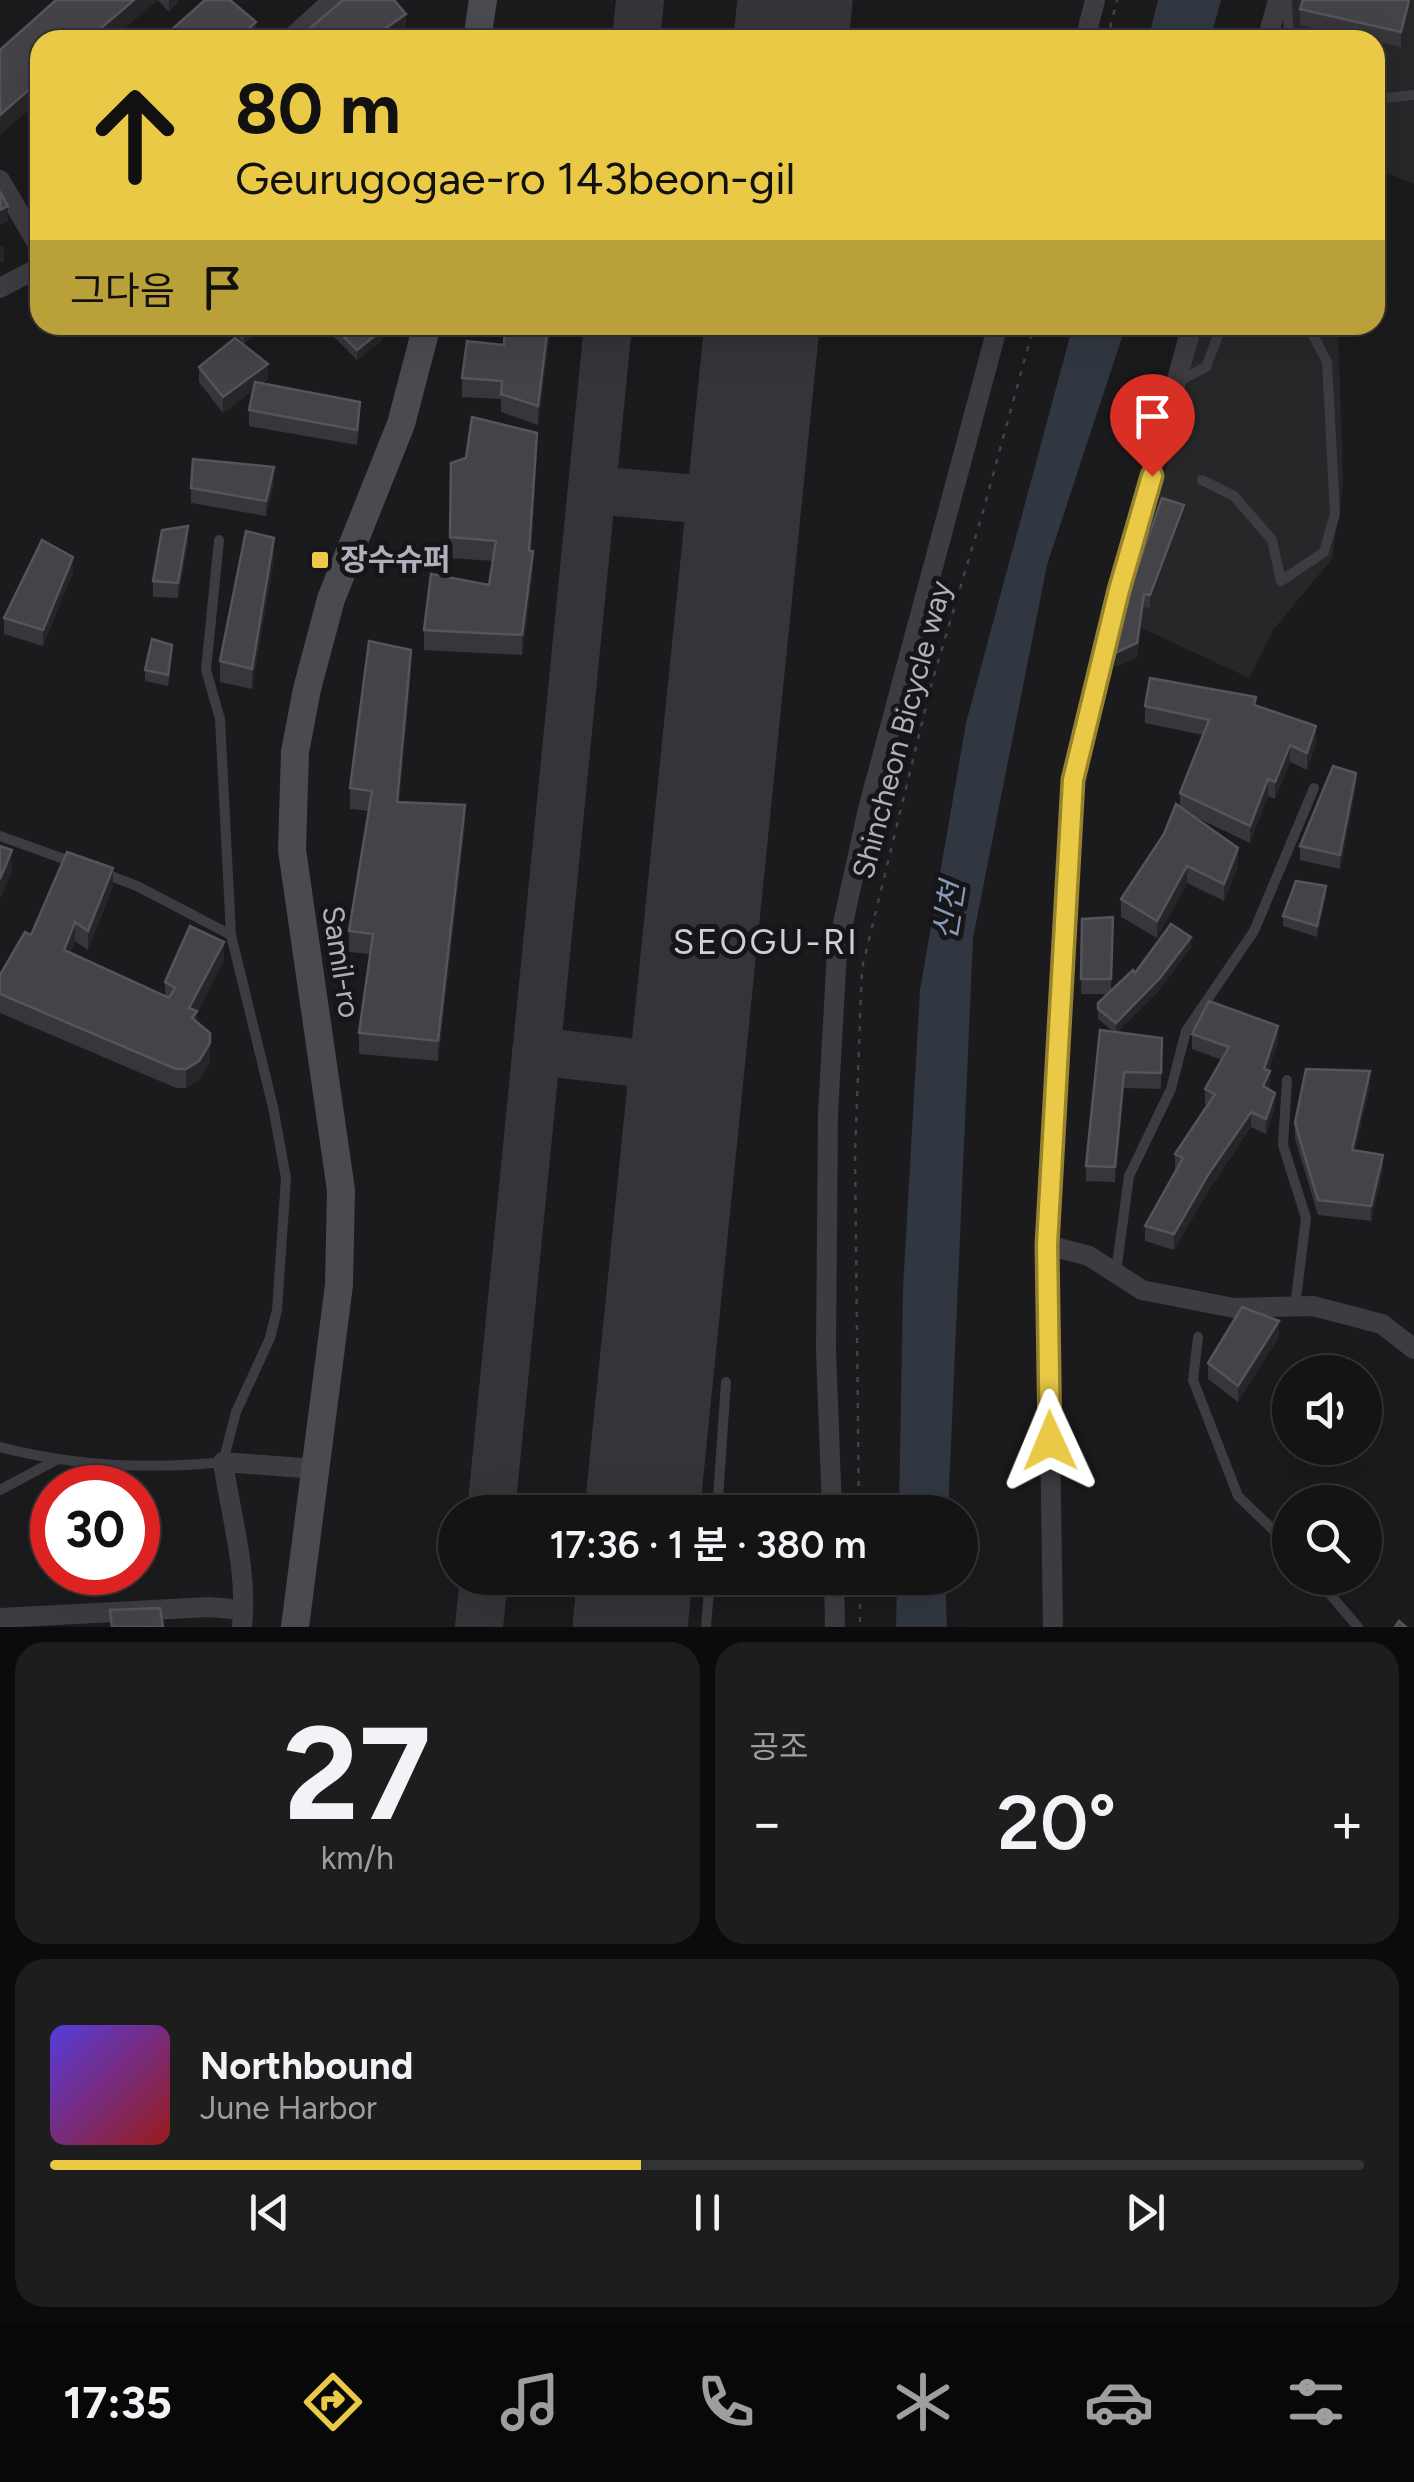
<!DOCTYPE html>
<html lang="ko">
<head>
<meta charset="utf-8">
<style>
  body { margin:0; font-family:Figtree,"Noto Sans KR",sans-serif; background:#1d1d1e; color:#f1f3f6; height:100vh; display:flex; flex-direction:column; font-size:38px; white-space:nowrap }
  * { box-sizing:border-box; margin:0 }
  p { font-size:32px; color:#9d9ea0 }
  .icon { flex:none; width:55px; height:55px; fill:none; stroke:currentColor; stroke-width:2; stroke-linecap:round; stroke-linejoin:round }
  .map { position:relative; height:1627px; overflow:hidden }
  .details { display:flex; flex-direction:column; gap:15px; padding:15px; background:#0b0b0c; flex:1 }
  .details>* { flex:none }
  .hud { position:absolute; left:30px; top:30px; width:1355px; height:305px; border-radius:30px; box-shadow:0 10px 40px #0002,0 0 0 2px #333334; background:#e9c946; color:#111; overflow:hidden }
  .buttons { position:absolute; left:1272px; top:1355px; display:grid; gap:20px }
  .buttons a { display:grid; place-items:center; width:110px; height:110px; border-radius:50%; background:#141415; box-shadow:0 10px 40px #0002,0 0 0 2px #333334; font-size:50px }
  .speed { position:absolute; left:30px; top:1465px; display:flex; gap:20px; font-size:50px; font-weight:700; text-align:center }
  .speed>* { display:grid; place-content:center; width:130px; height:130px; border-radius:50%; background:#141415; box-shadow:0 10px 40px #0002,0 0 0 2px #333334; line-height:1 }
  .speed .limit { border:15px solid #d22; background:#fff; color:#111 }
  .pin { position:absolute; display:grid; place-items:center; width:85px; height:85px; color:#fff; margin:-102px -42px; border-radius:50% 50% 50% 0; rotate:-45deg; box-shadow:0 0 10px #0007 }
  .pin .icon { rotate:45deg }
  .me { position:absolute; width:110px; margin:-55px; rotate:359deg; stroke-linejoin:round; filter:drop-shadow(0 0 8px #0008) }
  .turn { display:flex; align-items:center; gap:35px; height:210px; padding:0 40px; font-size:45px }
  .turn .icon { width:130px; height:130px; stroke-width:2.5 }
  .turn b { display:block; font-size:70px; line-height:85px }
  .then { display:flex; align-items:center; height:95px; padding:0 40px; background:#0003; gap:20px; font-size:38px }
  .big { font-size:75px; font-weight:600; line-height:1.1 }
  .details .tile { flex:1; display:flex; flex-direction:column; justify-content:center; gap:15px; min-width:0; padding:0 35px; border-radius:30px; background:#1d1d1e }
  .details .dial { align-items:center; gap:0 }
  .dial b { font-size:130px; line-height:1 }
  .song { display:flex; align-items:center; gap:30px }
  .cover { width:120px; height:120px; border-radius:15px; background:linear-gradient(135deg,hsl(250 70% 55%),hsl(0 70% 35%)) }
  .played { height:10px; border-radius:5px; background:linear-gradient(90deg,#e9c946 45%,#333334 45%) }
  .keys { display:flex; justify-content:space-around; direction:ltr }
  .heat { display:flex; justify-content:space-between; align-items:center; font-size:55px; direction:ltr }
  .details .tiles { flex:1; display:grid; gap:15px; grid-template-columns:1fr 1fr }
  .tile:last-child { grid-column:span 2 }
  .trip { position:absolute; left:438px; top:1495px; width:540px; height:100px; border-radius:50px; background:#141415; box-shadow:0 10px 40px #0002,0 0 0 2px #333334; font-weight:600; line-height:100px; text-align:center }
  .menu { display:flex; height:160px; justify-content:space-around; align-items:center; background:#080808; color:#9d9ea0 }
  .menu .icon { width:70px; height:70px }
  .menu .selected { color:#e9c946 }
  .menu b { font-size:45px; color:#f1f3f6 }
  .map>svg:first-child { display:block }
  .built { fill:#272629 }
  .water { fill:#313740 }
  .lines { fill:none; stroke-linecap:round; stroke-linejoin:round }
  .taxiway { stroke:#353439; stroke-width:48 }
  .runway { stroke:#353439; stroke-width:115 }
  .path { stroke:#424248; stroke-width:2.5; stroke-dasharray:5 8; stroke-linecap:butt }
  .service { stroke:#3c3c41; stroke-width:10 }
  .minor { stroke:#3c3c41; stroke-width:20 }
  .secondary { stroke:#4a4a51; stroke-width:28 }
  .wall { fill:#37363a }
  .shaded-wall { fill:#262528 }
  .building { fill:#444348; stroke:#54545a; stroke-width:2.5 }
  .route-casing { stroke:#97832e; stroke-width:25 }
  .route { stroke:#e9c946; stroke-width:18 }
  .poi-dot { fill:#e9c946; stroke:#161518; stroke-width:4 }
  .labels { text-anchor:middle; stroke-width:10; stroke-linejoin:round; paint-order:stroke }
  .poi-label { font-size:30px; font-weight:bold; fill:#aeb0bb; stroke:#161518; text-anchor:start }
  .street-label { font-size:30px; fill:#aeb0bb; stroke:#161518 }
  .water-label { font-size:32px; font-style:italic; fill:#8799b4; stroke:#161518 }
  .quarter-label { font-size:35px; letter-spacing:2.5px; fill:#ced0d7; stroke:#161518 }
</style>
</head>
<body>
<div class="map">
<svg width="1414" height="1627" viewBox="0 0 1414 1627">
  <rect width="100%" height="100%" fill="#1b1a1c"/>
  <!-- built -->
  <g class="built">
    <path d="M1291 0H1414V184L1388 174 1375 197V40H1281Z"/>
    <path d="M1201 325H1338L1343 483 1332 559 1273 630 1249 678 1120 618 1162 485Z"/>
  </g>
  <!-- water -->
  <g class="water">
    <path d="M1158 0H1221L1210 40H1148Z"/>
    <path d="M1073 325H1126L1047 565 973 938 948 1512H899L903 1288 920 990 966 723Z"/>
    <path d="M897 1578H945L947 1627H896Z"/>
  </g>
  <g class="lines">
    <!-- taxiway -->
    <g class="taxiway">
      <path d="M636 40 640 0"/>
      <path d="M592 490 744 503"/>
      <path d="M536 1051 687 1069"/>
      <path d="M491 1512 608 325"/>
      <path d="M479 1627 484 1578"/>
    </g>
    <!-- runway -->
    <g class="runway">
      <path d="M791 40 795 0"/>
      <path d="M642 1512 762 325"/>
      <path d="M630 1627 635 1578"/>
    </g>
    <!-- path -->
    <g class="path">
      <path d="M1107 40 1117 0"/>
      <path d="M859 1512 855 1153 862 968 932 682 982 515 1034 325"/>
      <path d="M860 1578V1627"/>
    </g>
    <!-- service -->
    <g class="service">
      <path d="M1287 0 1289 40"/>
      <path d="M1375 99 1414 95"/>
      <path d="M1179 381 1206 367 1222 325"/>
      <path d="M1202 480 1234 496 1272 540 1281 581 1324 552 1335 514 1327 362 1308 325"/>
      <path d="M219 540 206 670 220 719 231 935"/>
      <path d="M0 836 75 863"/>
      <path d="M1287 1080 1283 1145 1306 1218 1295 1307"/>
      <path d="M1116 1272 1129 1176 1171 1089 1186 1031 1254 931 1314 788"/>
      <path d="M1198 1337 1193 1380 1238 1496 1290 1546"/>
      <path d="M0 1447C74 1466 147 1470 223 1462L236 1412 270 1338 277 1310 286 1178 273 1107 231 935 137 886 100 872"/>
      <path d="M0 1490 56 1460"/>
      <path d="M717 1512 726 1382"/>
      <path d="M1316 1578 1358 1627"/>
      <path d="M706 1627 710 1578"/>
    </g>
    <!-- minor -->
    <g class="minor">
      <path d="M289 40 333 0"/>
      <path d="M1085 40 1095 0"/>
      <path d="M1267 40 1278 0"/>
      <path d="M0 180 40 248"/>
      <path d="M0 288 40 267"/>
      <path d="M1047 1245 1089 1256 1142 1290 1234 1308 1313 1306 1382 1324 1414 1349"/>
      <path d="M832 1512 826 1349 828 1114 837 951 868 809 998 325"/>
      <path d="M834 1578 835 1627"/>
      <path d="M0 1618 209 1607 243 1610"/>
      <path d="M242 1627C248 1571 231 1517 223 1462L316 1469"/>
      <path d="M1053 1627 1047 1245 1073 780 1119 590 1192 325"/>
    </g>
    <!-- secondary -->
    <g class="secondary">
      <path d="M477 40 483 0"/>
      <path d="M295 1627 339 1285 341 1190 292 850 295 752 307 689 331 599 401 424 427 325"/>
    </g>
  </g>
  <!-- wall -->
  <g class="wall">
    <path d="M158 0H177V2L169 12Z"/>
    <path d="M1303 0H1414L1401 47 1375 41V40H1369L1300 25V9Z"/>
    <path d="M406 26 386 40H308V30Z"/>
    <path d="M40 142V178L32 169V148Z"/>
    <path d="M229 325H265L244 344Z"/>
    <path d="M329 325H377L382 341 357 360 329 332Z"/>
    <path d="M505 325H551L538 425 501 412V399L462 397V378L504 345Z"/>
    <path d="M199 367 268 379 262 384 360 417 357 445 249 426V410L253 390 223 413 199 382Z"/>
    <path d="M537 453 531 551 533 572 522 655 424 650V630L489 585 493 561 450 558 451 463Z"/>
    <path d="M274 483 266 516 191 503V488Z"/>
    <path d="M1184 519 1150 608 1144 607 1137 657 1115 667 1130 589Z"/>
    <path d="M188 542 178 598 153 597V581Z"/>
    <path d="M274 558 252 689 220 682V661Z"/>
    <path d="M73 572 43 646 4 634V618Z"/>
    <path d="M172 656 168 686 145 681V670Z"/>
    <path d="M411 671 399 802 465 825 438 1061 359 1054V1033L370 954 349 952V931L369 811 350 809V788Z"/>
    <path d="M1256 705 1316 743 1307 770 1290 762 1275 799 1268 796 1250 843 1191 815 1238 866 1224 901 1187 883 1157 938 1121 917V899L1180 807V793L1203 735 1145 723V706Z"/>
    <path d="M1356 787 1340 869 1300 860V846Z"/>
    <path d="M113 886 88 950 75 941 70 953 165 997V982L224 960 197 1013V1022L210 1033V1062L199 1080 186 1088H176L0 1013V975L31 935Z"/>
    <path d="M1326 896 1317 937 1283 926V916Z"/>
    <path d="M1113 917 1111 990 1135 973 1191 947 1160 989 1117 1032 1162 1038 1161 1089 1124 1088 1115 1182 1086 1181V1166L1114 1032 1098 1019V1003L1107 994H1081L1082 919Z"/>
    <path d="M1192 1034 1278 1042 1268 1071 1269 1089 1275 1108 1266 1134 1251 1127 1208 1191 1174 1250 1145 1241V1226L1176 1170H1175V1154L1207 1105 1205 1104V1089L1222 1060 1192 1049Z"/>
    <path d="M1370 1087 1355 1150 1383 1170 1371 1221 1318 1215 1295 1139V1123Z"/>
    <path d="M1279 1337 1238 1402 1208 1379V1363Z"/>
  </g>
  <!-- shaded-wall -->
  <g class="shaded-wall">
    <path d="M134 0H158L111 40H87Z"/>
    <path d="M169 0H177L169 12Z"/>
    <path d="M1409 0H1414L1401 47V32Z"/>
    <path d="M406 14V26L386 40H374L380 32Z"/>
    <path d="M256 22V40H236Z"/>
    <path d="M40 80V101L0 135V115Z"/>
    <path d="M8 206V222L0 225V210Z"/>
    <path d="M4 246V262L0 263V247Z"/>
    <path d="M253 325H265L244 344V333Z"/>
    <path d="M548 325H551L538 425V406Z"/>
    <path d="M382 330V341L357 360V350Z"/>
    <path d="M268 364V379L223 413V397Z"/>
    <path d="M537 433V453L529 572V551Z"/>
    <path d="M274 467V483L266 516V501Z"/>
    <path d="M1184 505V519L1150 608V595Z"/>
    <path d="M188 526V542L178 598V583Z"/>
    <path d="M274 538V558L252 689V669Z"/>
    <path d="M533 551V572L522 655V635Z"/>
    <path d="M73 557V572L43 646V630Z"/>
    <path d="M1144 594V607L1137 657 1115 667V653Z"/>
    <path d="M411 650V671L397 822V802Z"/>
    <path d="M1316 726V743L1307 770V753Z"/>
    <path d="M1290 745V762L1275 799V782Z"/>
    <path d="M1356 773V787L1340 869V855Z"/>
    <path d="M1268 779V796L1250 843V826Z"/>
    <path d="M465 805V825L438 1061V1041Z"/>
    <path d="M1238 848V866L1224 901V884Z"/>
    <path d="M12 850V871L0 900V879Z"/>
    <path d="M1187 866V883L1157 938V921Z"/>
    <path d="M113 868V886L88 950V931Z"/>
    <path d="M1326 886V896L1317 937V926Z"/>
    <path d="M75 922V941L64 969V950Z"/>
    <path d="M1191 937V947L1160 989 1116 1033V1023Z"/>
    <path d="M224 942V960L197 1013V1030L189 1008Z"/>
    <path d="M1278 1026V1042L1265 1082 1270 1071V1086L1263 1101 1264 1069Z"/>
    <path d="M210 1043V1062L199 1080 186 1088V1069Z"/>
    <path d="M1370 1071V1087L1352 1165V1150Z"/>
    <path d="M1124 1072V1088L1115 1182V1167Z"/>
    <path d="M1275 1093V1108L1266 1134V1119Z"/>
    <path d="M1251 1112V1127L1208 1191 1174 1250V1234L1208 1175Z"/>
    <path d="M1383 1155V1170L1371 1221V1206Z"/>
    <path d="M1279 1321V1337L1238 1402V1386Z"/>
  </g>
  <!-- building -->
  <g class="building">
    <path d="M56 0H134L87 40H40V80L0 115V50Z"/>
    <path d="M205 0H230L256 22 236 40H160Z"/>
    <path d="M343 0H394L406 14 380 32 382 34 374 40H318L308 30Z"/>
    <path d="M1303 0H1409L1401 32 1300 9Z"/>
    <path d="M40 142V157L32 148Z"/>
    <path d="M0 192 8 206 0 210Z"/>
    <path d="M237 325H253L244 333Z"/>
    <path d="M332 325H377L382 330 357 350Z"/>
    <path d="M505 325H548L538 406 501 394 502 381 462 378 467 341 504 345Z"/>
    <path d="M235 338 268 364 223 397 199 367Z"/>
    <path d="M255 382 360 402 357 430 249 410Z"/>
    <path d="M472 417 537 433 529 551H533L522 635 424 630 431 574 489 585 496 541 450 537 451 463 466 458Z"/>
    <path d="M193 459 274 467 266 501 191 488Z"/>
    <path d="M1162 498 1184 505 1150 595 1144 594 1137 643 1115 653 1130 589Z"/>
    <path d="M188 526 178 583 153 581 162 530Z"/>
    <path d="M246 531 274 538 252 669 220 661Z"/>
    <path d="M42 540 73 557 43 630 4 618Z"/>
    <path d="M152 639 172 645 168 675 145 670Z"/>
    <path d="M369 641 411 650 397 802 465 805 438 1041 359 1033 373 934 349 931 372 791 350 788Z"/>
    <path d="M1150 678 1256 697 1254 705 1316 726 1307 753 1290 745 1275 782 1268 779 1250 826 1180 793 1209 720 1145 706Z"/>
    <path d="M1333 766 1356 773 1340 855 1300 846Z"/>
    <path d="M1176 804 1238 848 1224 884 1187 866 1157 921 1121 899 1164 834Z"/>
    <path d="M0 846 12 850 0 879Z"/>
    <path d="M67 852 113 868 88 931 75 922 64 950 169 998 175 988 165 982 190 926 224 942 189 1008 197 1011 192 1018 210 1033V1043L199 1061 186 1069H176L0 994V975L25 932 31 935Z"/>
    <path d="M1296 881 1326 886 1317 926 1283 916Z"/>
    <path d="M1113 917 1111 979H1081L1082 919Z"/>
    <path d="M1171 924 1191 937 1160 978 1116 1023 1098 1009V1003L1133 970 1135 973Z"/>
    <path d="M1209 1001 1278 1026 1264 1069 1270 1071 1263 1086 1275 1093 1266 1119 1251 1112 1208 1175 1174 1234 1145 1226 1183 1158 1175 1154 1215 1094 1205 1089 1229 1047 1192 1034Z"/>
    <path d="M1100 1030 1162 1038 1161 1073 1124 1072 1115 1167 1086 1166Z"/>
    <path d="M1306 1069 1370 1071 1352 1150 1383 1155 1371 1206 1318 1200 1295 1123Z"/>
    <path d="M1242 1307 1279 1321 1238 1386 1208 1363Z"/>
    <path d="M160 1608 163 1627H112L110 1610Z"/>
    <path d="M1399 1621 1406 1627H1395Z"/>
  </g>
  <g class="lines">
    <defs>
      <path id="route" d="M1050 1441 1047 1245 1073 780 1119 590 1152 476"/>
    </defs>
    <!-- route casing -->
    <use href="#route" class="route-casing"/>
    <!-- route -->
    <use href="#route" class="route"/>
  </g>
  <!-- markers -->
  <rect class="poi-dot" x="310" y="550" width="20" height="20" rx="5"/>
  <g class="labels">
    <!-- poi labels -->
    <g class="poi-label">
      <text x="340" y="570">장수슈퍼</text>
    </g>
    <!-- street labels -->
    <g class="street-label">
      <text transform="translate(902 730) rotate(-75)" y="10">Shincheon Bicycle way</text>
      <text transform="translate(341 962) rotate(81)" y="10">Samil-ro</text>
    </g>
    <!-- water labels -->
    <g class="water-label">
      <text transform="translate(949 911) rotate(-81)" y="11">신천</text>
    </g>
    <!-- quarter labels -->
    <g class="quarter-label">
      <text x="766" y="954">SEOGU-RI</text>
    </g>
  </g>
</svg>
<div class="buttons">
<a><svg class="icon" aria-label="sound" viewBox="0 0 24 24"><path d="M4 9h4l5-4v14l-5-4H4zM17 9q2 3 0 6"/></svg></a>
<a><svg class="icon" aria-label="search" viewBox="0 0 24 24"><circle cx="10" cy="10" r="6"/><path d="M15 15l6 6"/></svg></a>
</div>
<div class="speed"><div class="limit">30</div></div>
<div class="pin" style="left:1152px;top:476px;background:#d93025"><svg class="icon" aria-label="arrive" viewBox="0 0 24 24"><path d="M6 21V4h12l-3 4 3 4H6"/></svg></div>
<svg class="me" style="left:1050px;top:1441px" viewBox="-20 -20 40 40"><path d="M0-17L14 15 0 8-14 15z" fill="#e9c946" stroke="#fff" stroke-width="4"/></svg>
<div class="trip">17:36 · 1 분 · 380 m</div>
<div class="hud">
<div class="turn"><svg class="icon" aria-label="ahead" viewBox="0 0 24 24"><path d="M12 20V5M6 11l6-6 6 6"/></svg><div><b>80 m</b>Geurugogae-ro 143beon-gil</div></div>
<div class="then">그다음<svg class="icon" aria-label="arrive" viewBox="0 0 24 24"><path d="M6 21V4h12l-3 4 3 4H6"/></svg></div>
</div>
</div>
<section class="details">
<div class="tiles">
<div class="tile dial"><b>27</b><p>km/h</p></div>
<div class="tile"><p>공조</p>
<div class="heat"><a>−</a><b class="big">20°</b><a>+</a></div>
</div>
<div class="tile">
<div class="song"><i class="cover"></i><div><b>Northbound</b><p>June Harbor</p></div></div>
<div class="played"></div>
<div class="keys"><svg class="icon" aria-label="previous" viewBox="0 0 24 24"><path d="M18 5L8 12l10 7zM5 5v14"/></svg><svg class="icon" aria-label="pause" viewBox="0 0 24 24"><path d="M8 5v14M16 5v14"/></svg><svg class="icon" aria-label="next" viewBox="0 0 24 24"><path d="M6 5l10 7-10 7zM19 5v14"/></svg></div>
</div>
</div>
</section>
<nav class="menu">
<b>17:35</b>
<svg class="icon selected" aria-label="directions" viewBox="0 0 24 24"><path d="M12 3l9 9-9 9-9-9zM9 14v-3h6M13 9l2 2-2 2"/></svg>
<svg class="icon" aria-label="music" viewBox="0 0 24 24"><path d="M9 18V5l10-2v13"/><circle cx="6" cy="18" r="3"/><circle cx="16" cy="16" r="3"/></svg>
<svg class="icon" aria-label="phone" viewBox="0 0 24 24"><path d="M5 4h4l2 5-3 2q2 4 5 5l2-3 5 2v4C11 20 4 13 5 4z"/></svg>
<svg class="icon" aria-label="climate" viewBox="0 0 24 24"><path d="M12 3v18M4 7l16 10M4 17L20 7"/></svg>
<svg class="icon" aria-label="car" viewBox="0 0 24 24"><path d="M5 17H2v-5l4-1 3-4h7l3 4 3 1v5h-3M9 17h6M6 11h13"/><circle cx="7" cy="17" r="2"/><circle cx="17" cy="17" r="2"/></svg>
<svg class="icon" aria-label="filters" viewBox="0 0 24 24"><path d="M4 7h16M4 17h16"/><circle cx="9" cy="7" r="2"/><circle cx="15" cy="17" r="2"/></svg>
</nav>
</body>
</html>
